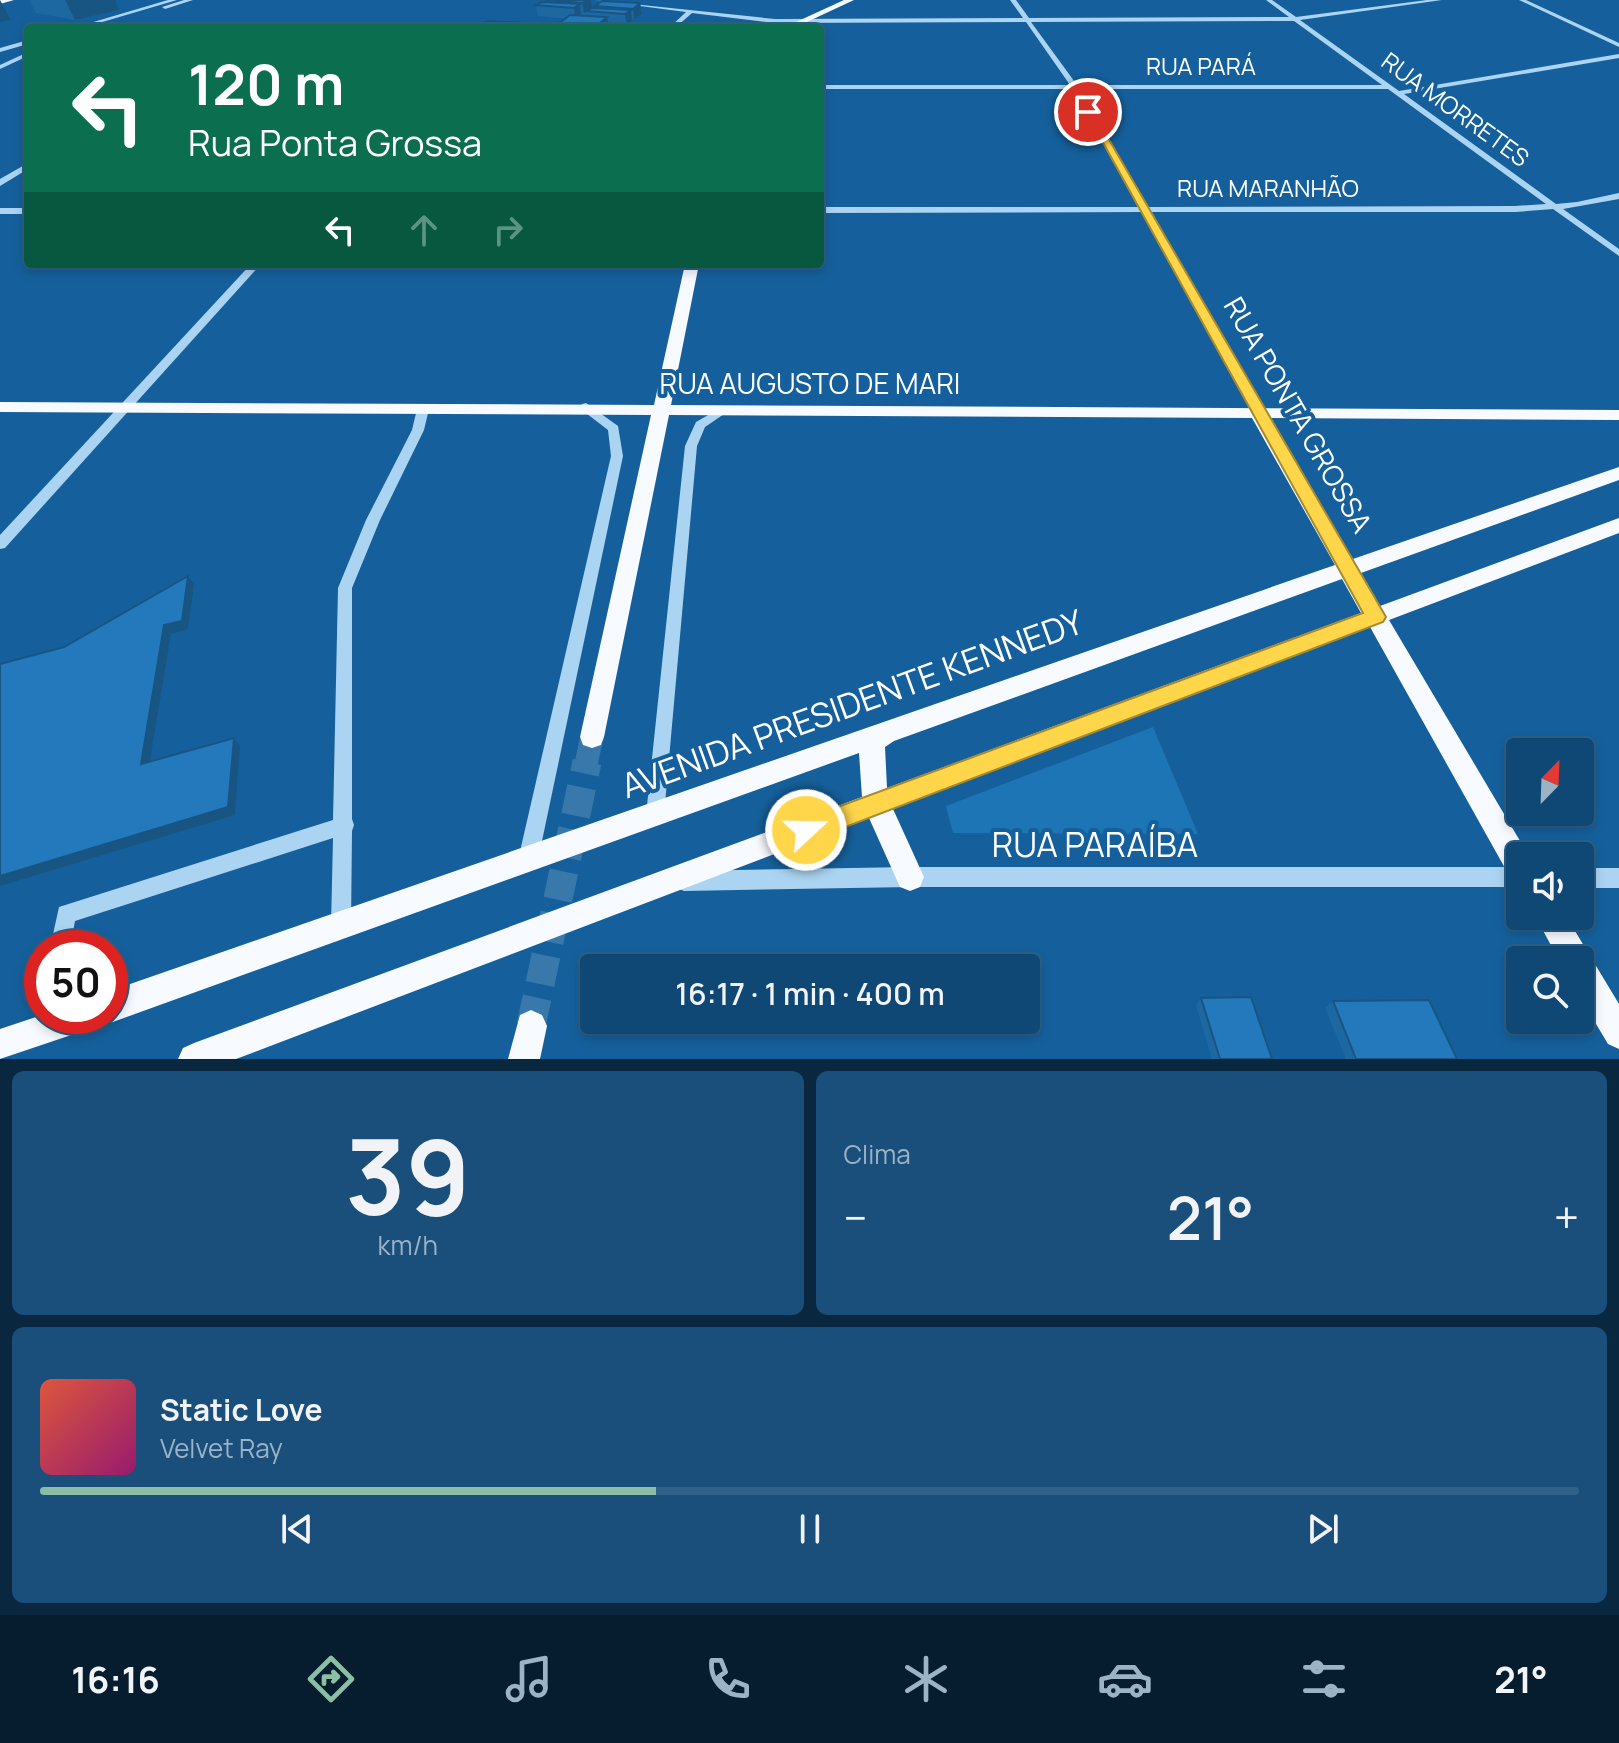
<!DOCTYPE html>
<html lang="pt">
<head>
<meta charset="utf-8">
<style>
  body { margin:0; font-family:Manrope,sans-serif; background:#194f7a; color:#f1f3f6; height:100vh; display:flex; flex-direction:column; font-size:30px; white-space:nowrap }
  * { box-sizing:border-box; margin:0 }
  p { font-size:26px; color:#9cb2c5 }
  .icon { flex:none; width:44px; height:44px; fill:none; stroke:currentColor; stroke-width:2; stroke-linecap:round; stroke-linejoin:round }
  .map { position:relative; height:1059px; overflow:hidden }
  .sheet { display:flex; flex-direction:column; gap:12px; padding:12px; background:#092840; flex:1 }
  .sheet>* { flex:none }
  .top-card { position:absolute; left:24px; top:24px; width:800px; height:244px; border-radius:8px; box-shadow:0 4px 12px #0003,0 0 0 2px #306087; background:#0b6e4f; color:#fff; overflow:hidden }
  .needle { width:52px; rotate:23deg }
  .tools { position:absolute; left:1506px; top:738px; display:grid; gap:16px }
  .tools a { display:grid; place-items:center; width:88px; height:88px; border-radius:8px; background:#104875; box-shadow:0 4px 12px #0003,0 0 0 2px #306087; font-size:40px }
  .speed { position:absolute; left:24px; top:930px; display:flex; gap:16px; font-size:40px; font-weight:700; text-align:center }
  .speed>* { display:grid; place-content:center; width:104px; height:104px; border-radius:50%; background:#104875; box-shadow:0 4px 12px #0003,0 0 0 2px #306087; line-height:1 }
  .speed .limit { border:12px solid #d22; background:#fff; color:#111 }
  .pin { position:absolute; display:grid; place-items:center; width:68px; height:68px; color:#fff; margin:-34px; border:4px solid #fff; border-radius:50%; box-shadow:0 2px 8px #0007 }
  .me { position:absolute; width:88px; margin:-44px; rotate:69deg; stroke-linejoin:round; filter:drop-shadow(0 0 6px #0008) }
  .turn { display:flex; align-items:center; gap:28px; height:168px; padding:0 32px; font-size:36px }
  .turn .icon { width:104px; height:104px; stroke-width:2.5 }
  .turn b { display:block; font-size:56px; line-height:68px }
  .lanes { display:flex; align-items:center; height:76px; padding:0 32px; background:#0003; justify-content:center; gap:40px; direction:ltr }
  .lanes .off { opacity:.35 }
  .big { font-size:60px; font-weight:600; line-height:1.1 }
  .sheet .tile { flex:1; display:flex; flex-direction:column; justify-content:center; gap:12px; min-width:0; padding:0 28px; border-radius:12px; background:#194f7a }
  .sheet .dial { align-items:center; gap:0 }
  .dial b { font-size:104px; line-height:1 }
  .song { display:flex; align-items:center; gap:24px }
  .cover { width:96px; height:96px; border-radius:12px; background:linear-gradient(135deg,hsl(10 70% 55%),hsl(320 70% 35%)) }
  .played { height:8px; border-radius:4px; background:linear-gradient(90deg,#8abfa5 40%,#306087 40%) }
  .keys { display:flex; justify-content:space-around; direction:ltr }
  .heat { display:flex; justify-content:space-between; align-items:center; font-size:44px; direction:ltr }
  .sheet .tiles { flex:1; display:grid; gap:12px; grid-template-columns:1fr 1fr }
  .tile:last-child { grid-column:span 2 }
  .trip { position:absolute; left:580px; top:954px; width:460px; height:80px; border-radius:8px; background:#104875; box-shadow:0 4px 12px #0003,0 0 0 2px #306087; font-weight:600; line-height:80px; text-align:center }
  .dock { display:flex; height:128px; justify-content:space-around; align-items:center; background:#061d2f; color:#9cb2c5 }
  .dock .icon { width:56px; height:56px }
  .dock .active { color:#8abfa5 }
  .dock b { font-size:36px; color:#f1f3f6 }
  .map>svg:first-child { display:block }
  .green { fill:#1d75b6 }
  .lines { fill:none; stroke-linecap:round; stroke-linejoin:round }
  .major-tunnel-far1 { stroke:#3878ab; stroke-width:23; stroke-dasharray:23 11; stroke-linecap:butt }
  .major-tunnel { stroke:#3878ab; stroke-width:29; stroke-dasharray:29 14; stroke-linecap:butt }
  .minor { fill:#abd4f3; fill-rule:evenodd }
  .major { fill:#f7fbff; fill-rule:evenodd }
  .wall { fill:#1e68a1 }
  .shaded-wall { fill:#185583 }
  .building { fill:#2379bb; stroke:#185583; stroke-width:2 }
  .route { fill:#ffd54a; stroke:#a68a30; stroke-width:2 }
  .labels { text-anchor:middle; stroke-width:8; stroke-linejoin:round; paint-order:stroke }
  .far-street-label { font-size:24px; fill:#fff; stroke:#15609c }
  .street-label { font-size:28px; fill:#fff; stroke:#15609c }
  .near-street-label { font-size:34px; fill:#fff; stroke:#15609c }
</style>
</head>
<body>
<div class="map">
<svg width="1619" height="1059" viewBox="0 0 1619 1059">
  <rect width="100%" height="100%" fill="#15609c"/>
  <!-- green -->
  <path class="green" d="M1153 727 1198 834 953 833 946 806Z"/>
  <g class="lines">
    <!-- major-tunnel-far1 -->
    <path class="major-tunnel-far1" d="M586 764 592 737"/>
    <!-- major-tunnel -->
    <path class="major-tunnel" d="M531 1026 587 762"/>
    <!-- minor -->
    <g class="minor">
      <path d="M168 0H177L82 28H73Z"/>
      <path d="M184 0H193L165 9 162 7Z"/>
      <path d="M594 0 775 19 1023 18 1010 0H1016L1029 18 1289 17 1266 0H1272L1296 17 1427 0H1442L1300 20 1399 91 1619 54V58L1404 94 1556 204 1577 202 1619 193V199L1563 209 1619 249V256L1553 209 1515 212H1149L1264 414 1262 417H1254L1141 212 820 213V207H1138L1073 89H820V85H1070L1026 22 775 23 692 13 675 28H669L686 12ZM1294 21 1382 85H1077L1031 22ZM1080 89H1388L1546 204 1515 206 1146 207Z"/>
      <path d="M1519 0H1526L1619 43V47Z"/>
      <path d="M28 40V44L0 52V48Z"/>
      <path d="M28 52V56L0 69V65Z"/>
      <path d="M28 163V169L0 186V179Z"/>
      <rect x="0" y="208" width="28" height="6"/>
      <path d="M251 264H261L5 548 0 549V535Z"/>
      <path d="M586 403 618 426 623 456 538 860 535 867 528 869 521 867 518 860 611 456 608 430 582 410 580 407 582 404Z"/>
      <path d="M423 405 429 409 424 430 380 520 352 588V819L354 825 352 831 351 925 348 932 341 935 334 932 331 925 333 838 75 921 70 948H50L59 907 333 820 338 588 366 520 412 430 417 409Z"/>
      <path d="M724 406 730 410 705 427 697 446 664 815 662 821 655 824 648 821 646 815 685 446 696 422Z"/>
      <path d="M910 867H1520V887H910L684 891 677 888 674 881 677 874 684 871Z"/>
      <rect x="1580" y="868" width="39" height="20"/>
    </g>
    <!-- major -->
    <g class="major">
      <path d="M0 0H14L0 4Z"/>
      <path d="M844 0H854L794 28H783Z"/>
      <path d="M685 264H699L671 405 1619 410V420L1269 418 1353 559 1619 467V480L1361 573 1380 606 1619 518V533L1389 620 1529 856H1520V880L1510 877 1370 627 893 809 924 877 920 887 910 891 900 887 869 818 236 1059H178L183 1048 194 1043 862 797 859 753 110 1023 99 1018 95 1027 0 1059V1029L42 1015 110 1016V991L1335 565 1252 418 669 415 604 737 601 745 592 748 583 745 580 737 651 415 0 412V402L654 405ZM1342 579 1361 613 887 788 885 747 894 741Z"/>
      <path d="M1535 916H1566L1619 1004V1049L1608 1044 1580 997V960H1559Z"/>
      <path d="M531 1010 542 1015 547 1026 540 1059H508L520 1015Z"/>
    </g>
  </g>
  <!-- wall -->
  <g class="wall">
    <path d="M29 0H115L119 10 75 20 36 13Z"/>
    <path d="M545 0H591L592 8H595V6L640 3 642 14 634 19H632V21L627 25 538 16 536 5 545 2Z"/>
    <path d="M1201 998 1272 1059H1212L1196 1005Z"/>
    <path d="M1333 1001 1457 1059H1346L1325 1008Z"/>
  </g>
  <!-- shaded-wall -->
  <g class="shaded-wall">
    <path d="M0 0 11 20 0 22Z"/>
    <path d="M65 0H115L119 10 75 20Z"/>
    <path d="M587 0H591L592 8 584 13 582 3Z"/>
    <path d="M640 3 642 14 634 19 633 9Z"/>
    <path d="M580 4 581 15 575 19 574 8Z"/>
    <path d="M631 10 632 21 627 25 625 14Z"/>
    <path d="M607 17 609 28H594Z"/>
    <path d="M188 576 194 584 188 629 171 634 148 772 141 764 164 625Z"/>
    <path d="M234 738 240 746 235 815 0 886V876Z"/>
  </g>
  <!-- building -->
  <g class="building">
    <path d="M545 0H587L582 3Z"/>
    <path d="M602 1 640 3 633 9 595 6Z"/>
    <path d="M542 2 580 4 574 8 536 5Z"/>
    <path d="M592 8 631 10 625 14 586 11Z"/>
    <path d="M570 15 607 17 594 28H553Z"/>
    <path d="M488 21 525 23 518 28H477Z"/>
    <path d="M188 576 182 621 164 625 141 764 234 738 228 807 0 876V664L64 647Z"/>
    <path d="M1251 997 1272 1059H1220L1201 998Z"/>
    <path d="M1429 1000 1457 1059H1356L1333 1001Z"/>
  </g>
  <!-- route -->
  <path class="route" d="M1085 110 1093 112 1386 617 1383 622 806 842 797 838 794 830 797 822 1363 613Z"/>
  <g class="labels">
    <!-- far-street labels -->
    <g class="far-street-label">
      <text x="1201" y="75">RUA PARÁ</text>
      <text transform="translate(1455 110) rotate(36)" y="8">RUA MORRETES</text>
      <text x="1268" y="197">RUA MARANHÃO</text>
    </g>
    <!-- street labels -->
    <g class="street-label">
      <text x="810" y="394">RUA AUGUSTO DE MARI</text>
      <text transform="translate(1298 415) rotate(60)" y="10">RUA PONTA GROSSA</text>
    </g>
    <!-- near-street labels -->
    <g class="near-street-label">
      <text transform="translate(852 704) rotate(-20)" y="12">AVENIDA PRESIDENTE KENNEDY</text>
      <text x="1095" y="857">RUA PARAÍBA</text>
    </g>
  </g>
</svg>
<div class="tools">
<a><svg class="needle" viewBox="-14 -14 28 28"><path d="M0-13l5 13h-10z" fill="#e53935"/><path d="M0 13l5-13h-10z" fill="#9cb2c5"/></svg></a>
<a><svg class="icon" aria-label="sound" viewBox="0 0 24 24"><path d="M4 9h4l5-4v14l-5-4H4zM17 9q2 3 0 6"/></svg></a>
<a><svg class="icon" aria-label="search" viewBox="0 0 24 24"><circle cx="10" cy="10" r="6"/><path d="M15 15l6 6"/></svg></a>
</div>
<div class="speed"><div class="limit">50</div></div>
<div class="pin" style="left:1088px;top:112px;background:#d93025"><svg class="icon" aria-label="arrive" viewBox="0 0 24 24"><path d="M6 21V4h12l-3 4 3 4H6"/></svg></div>
<svg class="me" style="left:806px;top:830px" viewBox="-20 -20 40 40"><circle r="17" fill="#ffd54a" stroke="#fff" stroke-width="3"/><path d="M0-11L8 9 0 5-8 9z" fill="#fff"/></svg>
<div class="trip">16:17 · 1 min · 400 m</div>
<div class="top-card">
<div class="turn"><svg class="icon" aria-label="left" viewBox="0 0 24 24"><path d="M17 20v-9H6M10 6l-5 5 5 5"/></svg><div><b>120 m</b>Rua Ponta Grossa</div></div>
<div class="lanes"><svg class="icon" aria-label="left" viewBox="0 0 24 24"><path d="M17 20v-9H6M10 6l-5 5 5 5"/></svg><svg class="icon off" aria-label="ahead" viewBox="0 0 24 24"><path d="M12 20V5M6 11l6-6 6 6"/></svg><svg class="icon off" aria-label="right" viewBox="0 0 24 24"><path d="M7 20v-9h11M14 6l5 5-5 5"/></svg></div>
</div>
</div>
<section class="sheet">
<div class="tiles">
<div class="tile dial"><b>39</b><p>km/h</p></div>
<div class="tile"><p>Clima</p>
<div class="heat"><a>−</a><b class="big">21°</b><a>+</a></div>
</div>
<div class="tile">
<div class="song"><i class="cover"></i><div><b>Static Love</b><p>Velvet Ray</p></div></div>
<div class="played"></div>
<div class="keys"><svg class="icon" aria-label="previous" viewBox="0 0 24 24"><path d="M18 5L8 12l10 7zM5 5v14"/></svg><svg class="icon" aria-label="pause" viewBox="0 0 24 24"><path d="M8 5v14M16 5v14"/></svg><svg class="icon" aria-label="next" viewBox="0 0 24 24"><path d="M6 5l10 7-10 7zM19 5v14"/></svg></div>
</div>
</div>
</section>
<nav class="dock">
<b>16:16</b>
<svg class="icon active" aria-label="directions" viewBox="0 0 24 24"><path d="M12 3l9 9-9 9-9-9zM9 14v-3h6M13 9l2 2-2 2"/></svg>
<svg class="icon" aria-label="music" viewBox="0 0 24 24"><path d="M9 18V5l10-2v13"/><circle cx="6" cy="18" r="3"/><circle cx="16" cy="16" r="3"/></svg>
<svg class="icon" aria-label="phone" viewBox="0 0 24 24"><path d="M5 4h4l2 5-3 2q2 4 5 5l2-3 5 2v4C11 20 4 13 5 4z"/></svg>
<svg class="icon" aria-label="climate" viewBox="0 0 24 24"><path d="M12 3v18M4 7l16 10M4 17L20 7"/></svg>
<svg class="icon" aria-label="car" viewBox="0 0 24 24"><path d="M5 17H2v-5l4-1 3-4h7l3 4 3 1v5h-3M9 17h6M6 11h13"/><circle cx="7" cy="17" r="2"/><circle cx="17" cy="17" r="2"/></svg>
<svg class="icon" aria-label="filters" viewBox="0 0 24 24"><path d="M4 7h16M4 17h16"/><circle cx="9" cy="7" r="2"/><circle cx="15" cy="17" r="2"/></svg>
<b>21°</b>
</nav>
</body>
</html>
